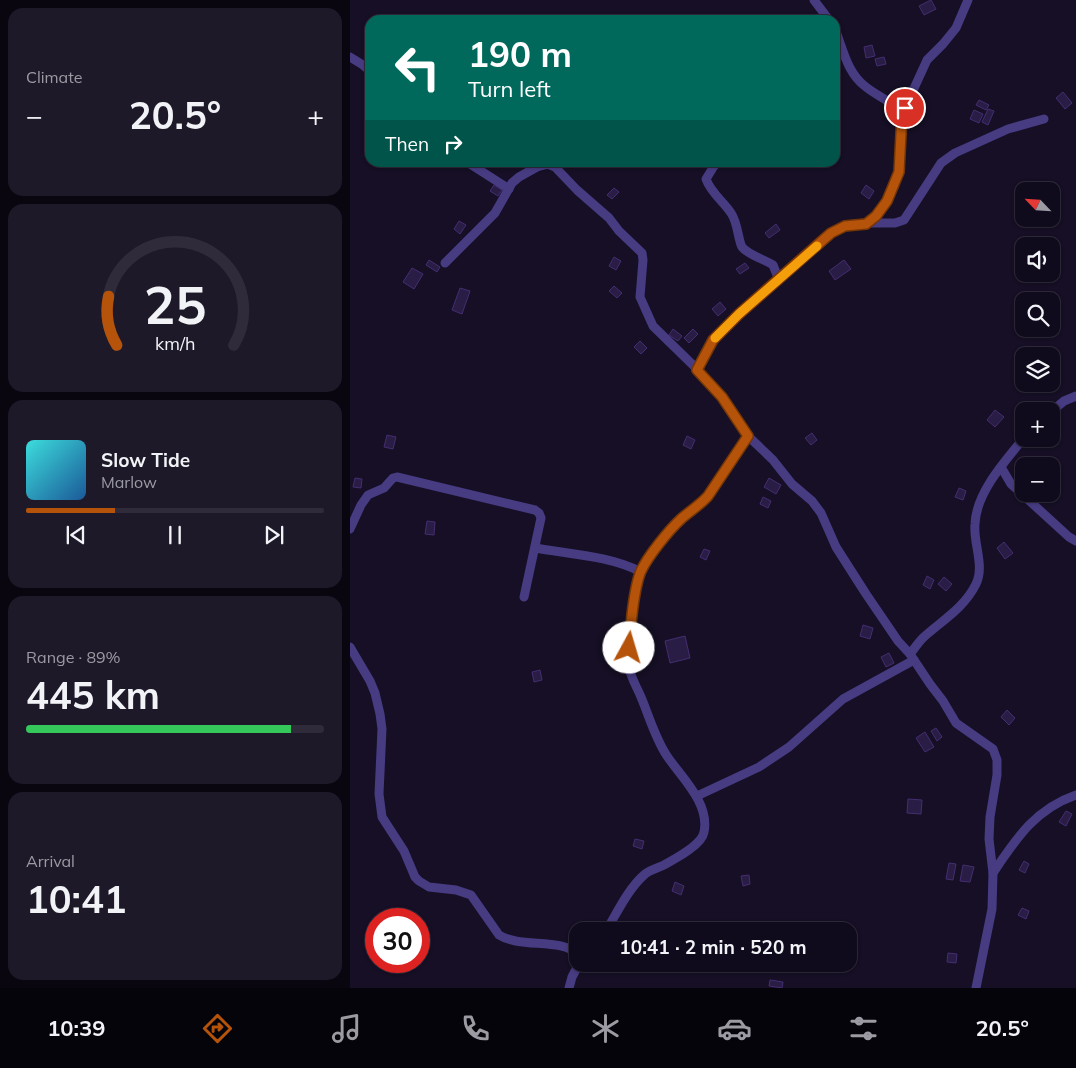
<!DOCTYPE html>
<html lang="en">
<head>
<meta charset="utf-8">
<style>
  body { margin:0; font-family:Mulish,sans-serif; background:#1e1929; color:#f1f3f6; height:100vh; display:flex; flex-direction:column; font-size:19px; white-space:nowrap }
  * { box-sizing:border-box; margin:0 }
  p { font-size:16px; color:#9c9ba3 }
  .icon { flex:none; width:28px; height:28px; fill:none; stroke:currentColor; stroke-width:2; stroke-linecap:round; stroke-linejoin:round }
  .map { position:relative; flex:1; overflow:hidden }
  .sheet { display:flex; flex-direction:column; gap:8px; padding:8px; background:#09060f; width:350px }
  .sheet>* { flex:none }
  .banner { position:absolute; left:15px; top:15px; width:475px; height:152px; border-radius:15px; box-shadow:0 1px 4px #0004,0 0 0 1px #302b3b; background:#00695c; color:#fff; overflow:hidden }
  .needle { width:32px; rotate:295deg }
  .buttons { position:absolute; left:665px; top:182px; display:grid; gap:10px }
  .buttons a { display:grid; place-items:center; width:45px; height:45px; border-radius:10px; background:#100b1c; box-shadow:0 1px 4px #0004,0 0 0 1px #302b3b; font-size:25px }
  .speed { position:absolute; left:15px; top:908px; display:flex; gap:10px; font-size:25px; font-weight:700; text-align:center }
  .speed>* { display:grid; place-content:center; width:65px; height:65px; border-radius:50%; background:#100b1c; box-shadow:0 1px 4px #0004,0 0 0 1px #302b3b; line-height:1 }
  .speed .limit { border:8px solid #d22; background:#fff; color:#111 }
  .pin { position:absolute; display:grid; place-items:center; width:42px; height:42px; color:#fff; margin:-21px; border:2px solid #fff; border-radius:50%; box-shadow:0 1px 5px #0007 }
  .me { position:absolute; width:55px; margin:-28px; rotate:6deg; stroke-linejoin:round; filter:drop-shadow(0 0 4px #0008) }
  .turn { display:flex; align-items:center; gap:18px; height:105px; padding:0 20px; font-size:22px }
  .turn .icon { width:65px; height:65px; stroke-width:2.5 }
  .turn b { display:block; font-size:35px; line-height:42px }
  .then { display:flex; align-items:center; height:48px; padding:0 20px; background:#0003; gap:10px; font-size:19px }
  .big { font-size:38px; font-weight:700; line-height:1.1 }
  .sheet .widget { flex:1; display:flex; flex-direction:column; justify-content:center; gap:8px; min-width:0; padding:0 18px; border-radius:15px; background:#1e1929 }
  .sheet .dial { align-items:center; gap:0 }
  .dial svg { height:130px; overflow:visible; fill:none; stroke:#302b3b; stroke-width:7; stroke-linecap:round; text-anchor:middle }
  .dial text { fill:#f1f3f6; stroke:none }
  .song { display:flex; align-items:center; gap:15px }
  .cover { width:60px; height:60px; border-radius:8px; background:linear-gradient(135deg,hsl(180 70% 55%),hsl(210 70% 35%)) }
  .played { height:5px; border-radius:2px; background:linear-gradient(90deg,#b45309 30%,#302b3b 30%) }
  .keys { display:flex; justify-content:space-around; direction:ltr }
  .heat { display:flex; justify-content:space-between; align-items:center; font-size:28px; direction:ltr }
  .charge { height:8px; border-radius:4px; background:linear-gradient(90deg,#34c759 89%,#302b3b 0) }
  .trip { position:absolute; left:219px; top:922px; width:288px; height:50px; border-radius:15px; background:#100b1c; box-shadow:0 1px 4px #0004,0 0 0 1px #302b3b; font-weight:700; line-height:50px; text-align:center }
  .dock { display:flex; height:80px; justify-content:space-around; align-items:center; background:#06040b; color:#9c9ba3 }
  .dock .icon { width:35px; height:35px }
  .dock .active { color:#b45309 }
  .dock b { font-size:22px; color:#f1f3f6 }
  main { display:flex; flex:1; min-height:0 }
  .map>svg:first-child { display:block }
  .building { fill:#291c45; stroke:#442e71 }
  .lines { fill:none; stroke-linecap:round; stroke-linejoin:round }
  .minor { stroke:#473b82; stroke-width:9 }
  .route-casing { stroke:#753606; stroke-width:12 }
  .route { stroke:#b45309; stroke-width:9 }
  .slow { stroke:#f59e0b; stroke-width:9 }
</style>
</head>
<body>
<main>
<section class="sheet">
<div class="widget"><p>Climate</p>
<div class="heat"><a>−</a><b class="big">20.5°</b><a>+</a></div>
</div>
<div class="widget dial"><svg viewBox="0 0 100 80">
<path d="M14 69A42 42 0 1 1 86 69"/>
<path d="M14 69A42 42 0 0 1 9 39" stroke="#b45309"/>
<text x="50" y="56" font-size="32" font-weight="700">25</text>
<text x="50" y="72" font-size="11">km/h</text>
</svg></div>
<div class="widget">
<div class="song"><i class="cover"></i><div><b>Slow Tide</b><p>Marlow</p></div></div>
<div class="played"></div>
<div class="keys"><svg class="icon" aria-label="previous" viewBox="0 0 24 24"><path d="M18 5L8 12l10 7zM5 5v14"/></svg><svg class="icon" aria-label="pause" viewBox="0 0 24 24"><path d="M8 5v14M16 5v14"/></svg><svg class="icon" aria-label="next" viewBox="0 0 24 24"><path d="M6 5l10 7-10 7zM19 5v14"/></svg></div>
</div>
<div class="widget"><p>Range · 89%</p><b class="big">445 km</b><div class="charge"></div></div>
<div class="widget"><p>Arrival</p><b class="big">10:41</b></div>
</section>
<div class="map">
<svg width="726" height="988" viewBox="0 0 726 988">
  <rect width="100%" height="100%" fill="#160f25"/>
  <!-- building -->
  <g class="building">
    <path d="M581 0 586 9 574 15 569 6Z"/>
    <path d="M522 45 525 56 516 58 514 47Z"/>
    <path d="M534 57 536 64 527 66 525 59Z"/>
    <path d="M713 92 722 103 715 109 706 98Z"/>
    <path d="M629 100 639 105 636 110 626 105Z"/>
    <path d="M638 109 644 111 638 125 632 122Z"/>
    <path d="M624 110 633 114 629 123 620 119Z"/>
    <path d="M144 185 152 190 148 196 140 191Z"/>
    <path d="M516 185 524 191 519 199 511 193Z"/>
    <path d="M264 188 269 192 262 199 257 195Z"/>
    <path d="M109 221 116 225 110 234 104 229Z"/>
    <path d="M426 224 430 230 419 238 415 233Z"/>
    <path d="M264 257 271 261 266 270 259 266Z"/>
    <path d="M79 260 90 267 87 272 76 265Z"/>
    <path d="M494 260 501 269 485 280 479 271Z"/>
    <path d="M395 263 399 268 390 274 386 269Z"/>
    <path d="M62 268 73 274 64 289 53 282Z"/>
    <path d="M264 286 272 293 267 298 259 291Z"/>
    <path d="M110 288 120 291 112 314 102 310Z"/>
    <path d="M370 302 376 309 368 316 362 309Z"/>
    <path d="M323 329 332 336 328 341 319 335Z"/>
    <path d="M343 329 348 334 339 343 334 338Z"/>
    <path d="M290 341 297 348 291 354 284 347Z"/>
    <path d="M645 410 654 417 645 427 637 420Z"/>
    <path d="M462 433 467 440 461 445 455 438Z"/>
    <path d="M37 435 46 437 43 449 34 447Z"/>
    <path d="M337 436 345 440 341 449 333 445Z"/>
    <path d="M5 478 12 479 11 488 3 487Z"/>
    <path d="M419 478 431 485 426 494 414 487Z"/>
    <path d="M609 488 616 491 613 500 605 497Z"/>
    <path d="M413 497 421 501 418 508 410 504Z"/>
    <path d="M77 521 85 522 84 535 75 534Z"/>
    <path d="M654 542 663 553 655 559 647 548Z"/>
    <path d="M354 549 360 551 356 560 350 557Z"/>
    <path d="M577 576 584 580 580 589 573 585Z"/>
    <path d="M594 577 602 584 596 591 588 584Z"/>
    <path d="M513 625 523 628 520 639 510 636Z"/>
    <path d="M335 636 340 658 320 663 315 641Z"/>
    <path d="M539 653 544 663 536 667 531 657Z"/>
    <path d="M190 670 192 680 184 682 182 672Z"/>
    <path d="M657 710 665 718 659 725 651 717Z"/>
    <path d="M586 728 592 737 587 741 581 731Z"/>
    <path d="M575 732 584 747 575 752 566 738Z"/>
    <path d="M558 799 572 800 571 814 557 813Z"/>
    <path d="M716 811 722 814 716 826 709 822Z"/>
    <path d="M285 839 294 841 292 849 283 846Z"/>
    <path d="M674 861 679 864 675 873 669 870Z"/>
    <path d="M599 863 606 864 603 880 596 879Z"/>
    <path d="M613 865 624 867 620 882 610 881Z"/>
    <path d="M399 875 400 884 393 886 391 876Z"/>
    <path d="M325 882 334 886 331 895 322 891Z"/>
    <path d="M672 908 679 911 676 919 668 915Z"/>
    <path d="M598 953 607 954 606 963 597 962Z"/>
    <path d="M420 980 433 982 432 988 419 986Z"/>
  </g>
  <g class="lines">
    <!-- minor -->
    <g class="minor">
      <path d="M464 0 479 20"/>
      <path d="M485 29C493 49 497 73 516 87 530 98 541 100 552 115"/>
      <path d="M0 57 13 65 20 71"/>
      <path d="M117 162 159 189"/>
      <path d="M368 162 364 166 356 179C361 193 373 201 381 213 388 223 388 240 392 247 398 255 414 259 423 265L429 280"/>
      <path d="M516 223H545L554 220 591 163 605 153 658 129 694 119"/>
      <path d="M95 263 145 213 162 183 169 177 187 167 198 164 205 167 227 190 259 218 269 231 292 253 293 260 290 297 303 326 347 369 372 397 398 436 423 460 442 484 462 501 471 513 486 547 516 594 548 641 560 654 580 684 593 701 606 723 643 749 647 760V775L640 817 639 839 643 873 642 909 626 988"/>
      <path d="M347 369 363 340 389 314 481 233 495 225 515 223 527 216 537 201 549 171 552 115 555 108 577 60 593 44 606 28 618 0"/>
      <path d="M701 412 714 401 726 396"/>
      <path d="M651 467 661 484 719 537 726 541"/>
      <path d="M0 529 11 505 18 495 34 488 43 478 47 477 185 510 189 513 191 518 174 597"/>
      <path d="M185 548C219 554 261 556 291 572"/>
      <path d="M0 647 20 681 25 693 30 714 32 729 29 794 32 817 54 851 65 877 69 881 79 887 106 890 121 895 149 935C171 949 212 937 228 955"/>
      <path d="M560 654C565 648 569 641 575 636 593 620 614 608 626 584 635 566 623 543 625 524 626 493 655 461 674 438"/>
      <path d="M347 796 409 767 439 747 493 699 564 660"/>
      <path d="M643 873C666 839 685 809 726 795"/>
      <path d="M256 931C267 913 278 889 294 875 299 870 308 868 314 865 325 859 352 845 354 832 360 803 331 777 317 756 305 738 299 716 291 697 286 685 279 675 278 662 277 644 284 588 291 572 297 557 320 529 332 518 340 510 350 504 358 496L398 436"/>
      <path d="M219 988 222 977 229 964"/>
    </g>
  </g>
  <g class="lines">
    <defs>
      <path id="route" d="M279 648C280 629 284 587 291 571 298 556 319 530 331 519 340 511 350 505 358 496L398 436 372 397 347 370 363 340 389 314 481 233 495 226 516 224 526 216 537 201 549 172 552 115 555 108"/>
    </defs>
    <!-- route casing -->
    <use href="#route" class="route-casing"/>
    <!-- route -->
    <use href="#route" class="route"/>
    <!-- slow -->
    <path class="slow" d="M365 338 389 314 467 246"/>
  </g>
</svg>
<div class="buttons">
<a><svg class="needle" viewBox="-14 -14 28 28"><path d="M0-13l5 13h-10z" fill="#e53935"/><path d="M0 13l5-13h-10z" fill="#9c9ba3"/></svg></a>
<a><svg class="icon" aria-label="sound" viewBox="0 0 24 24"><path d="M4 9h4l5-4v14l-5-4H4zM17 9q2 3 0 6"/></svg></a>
<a><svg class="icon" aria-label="search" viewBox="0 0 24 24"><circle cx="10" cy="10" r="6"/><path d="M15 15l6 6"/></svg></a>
<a><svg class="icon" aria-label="layers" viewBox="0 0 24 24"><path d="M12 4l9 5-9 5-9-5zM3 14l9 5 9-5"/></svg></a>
<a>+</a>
<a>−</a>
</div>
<div class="speed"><div class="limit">30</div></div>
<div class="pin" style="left:555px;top:108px;background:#d93025"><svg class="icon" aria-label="arrive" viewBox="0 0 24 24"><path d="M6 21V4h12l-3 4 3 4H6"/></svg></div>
<svg class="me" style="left:279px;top:648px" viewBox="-20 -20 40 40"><circle r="19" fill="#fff"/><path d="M0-13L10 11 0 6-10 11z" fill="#b45309"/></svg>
<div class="trip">10:41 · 2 min · 520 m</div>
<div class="banner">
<div class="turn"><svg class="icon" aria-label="left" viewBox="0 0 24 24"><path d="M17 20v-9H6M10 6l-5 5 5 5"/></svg><div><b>190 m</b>Turn left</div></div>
<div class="then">Then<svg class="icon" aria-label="right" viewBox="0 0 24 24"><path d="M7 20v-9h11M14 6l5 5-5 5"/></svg></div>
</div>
</div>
</main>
<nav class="dock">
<b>10:39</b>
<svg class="icon active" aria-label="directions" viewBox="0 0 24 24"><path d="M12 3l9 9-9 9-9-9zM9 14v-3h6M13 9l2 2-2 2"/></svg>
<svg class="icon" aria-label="music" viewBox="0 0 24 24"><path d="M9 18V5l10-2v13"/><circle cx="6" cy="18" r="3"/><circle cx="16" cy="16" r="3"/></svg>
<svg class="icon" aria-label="phone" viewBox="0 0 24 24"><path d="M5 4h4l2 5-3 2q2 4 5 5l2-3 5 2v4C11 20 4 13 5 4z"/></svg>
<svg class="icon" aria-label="climate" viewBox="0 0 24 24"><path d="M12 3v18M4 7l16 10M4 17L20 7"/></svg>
<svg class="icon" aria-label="car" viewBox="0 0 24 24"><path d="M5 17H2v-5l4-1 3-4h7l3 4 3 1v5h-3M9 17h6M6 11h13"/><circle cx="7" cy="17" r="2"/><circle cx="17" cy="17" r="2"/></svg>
<svg class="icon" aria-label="filters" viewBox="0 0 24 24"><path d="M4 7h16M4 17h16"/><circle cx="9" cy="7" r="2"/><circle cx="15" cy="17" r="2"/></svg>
<b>20.5°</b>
</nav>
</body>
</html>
